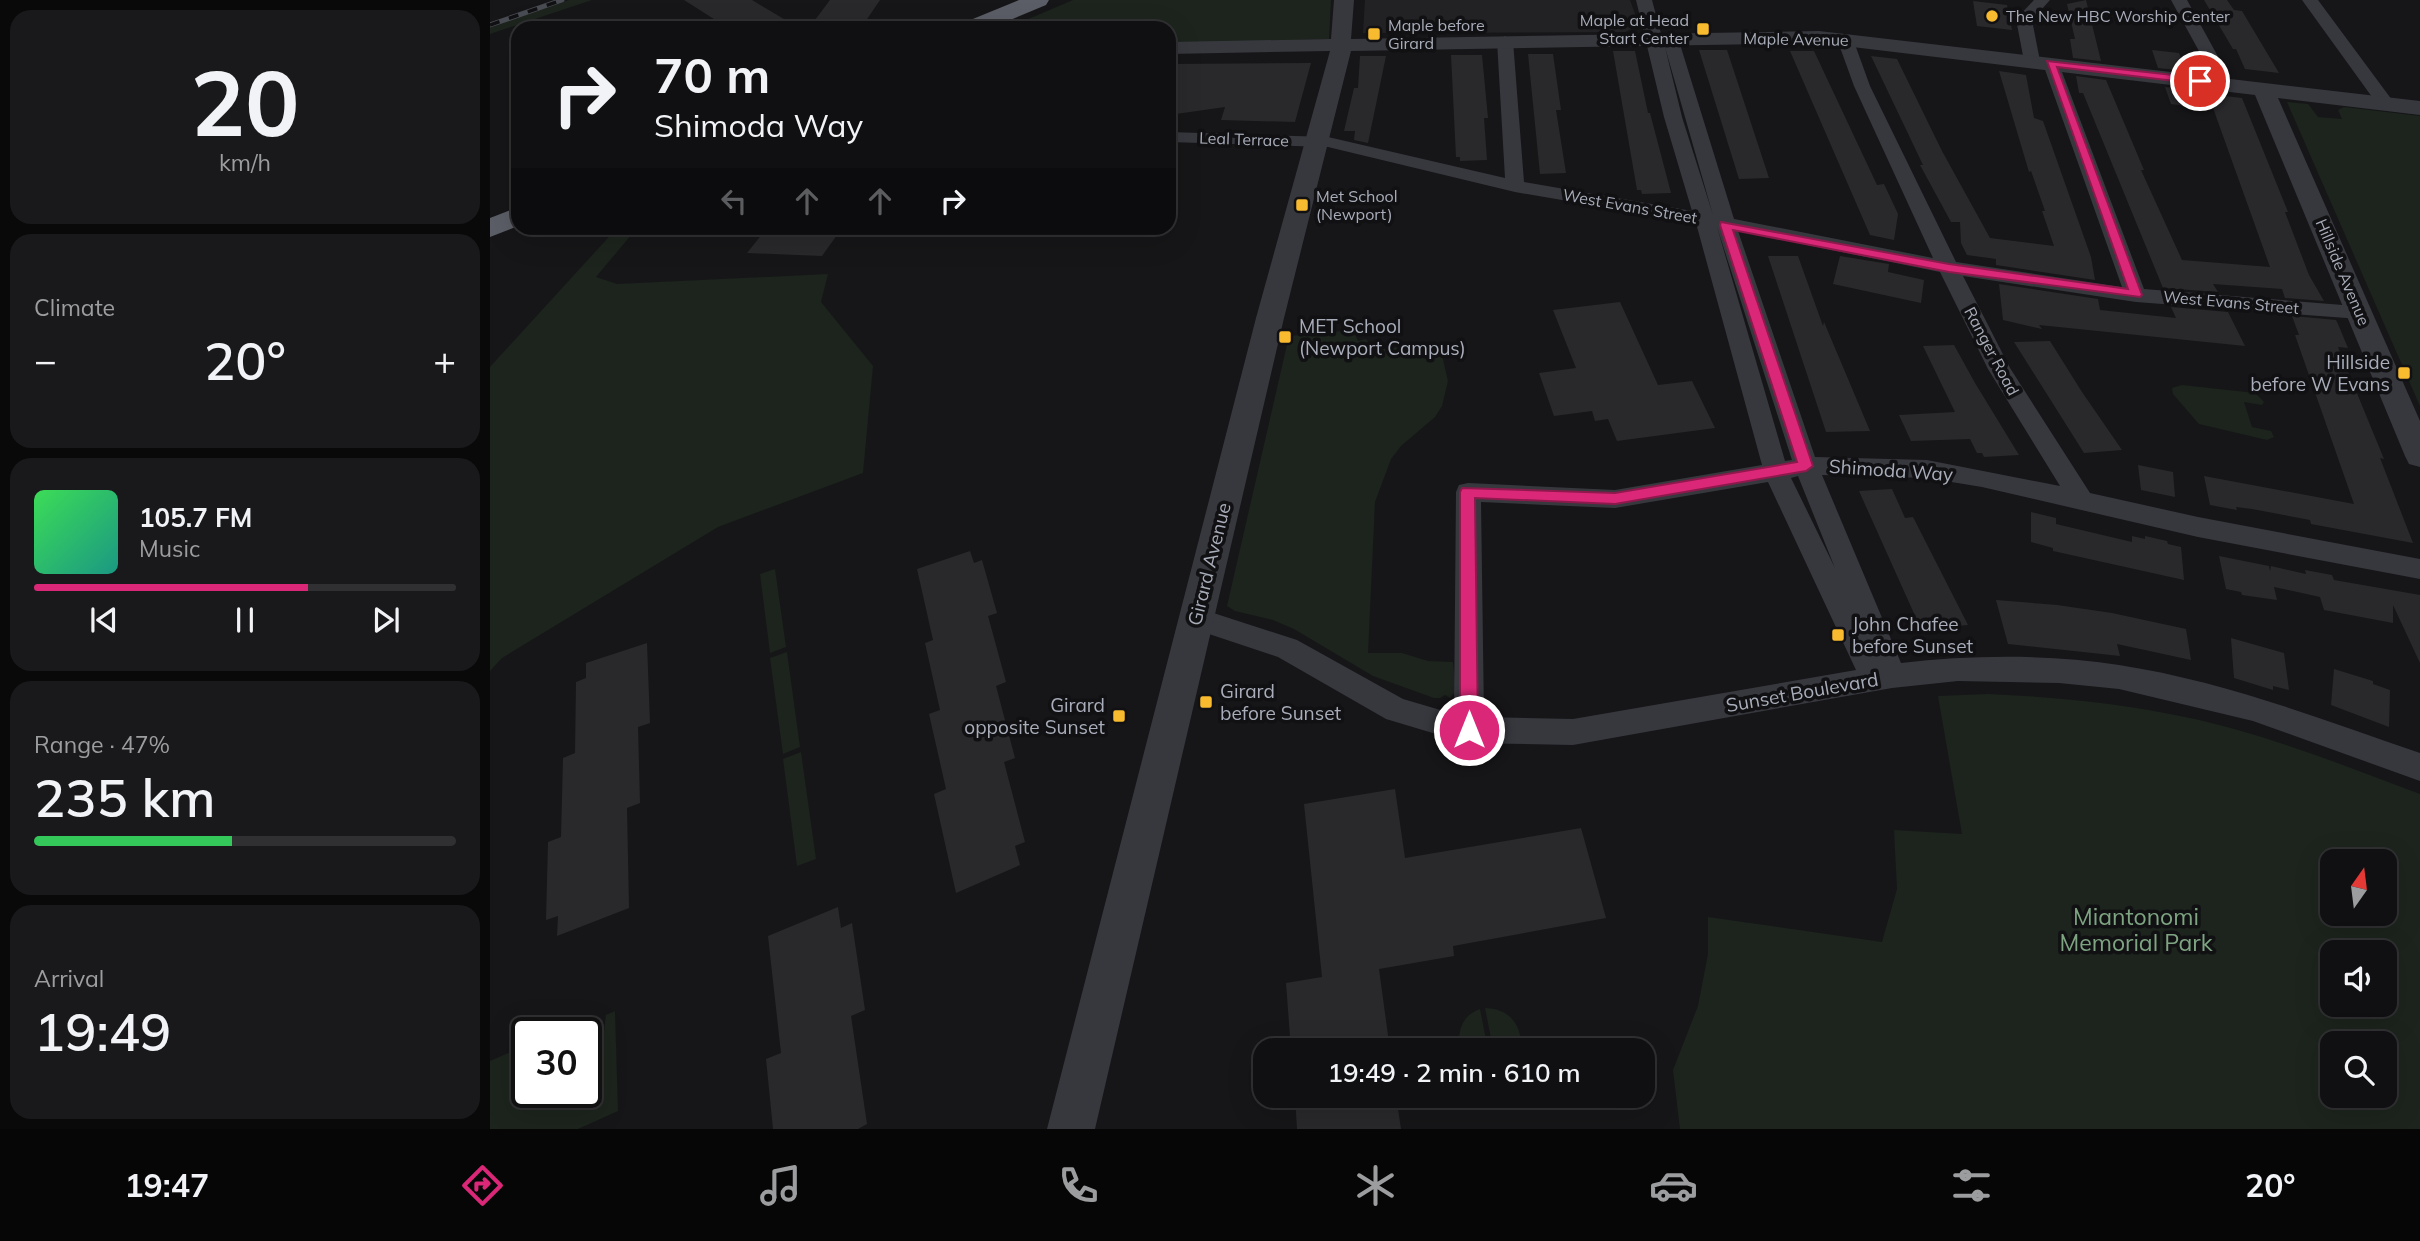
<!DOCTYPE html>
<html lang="en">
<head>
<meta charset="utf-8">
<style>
  body { margin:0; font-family:Mulish,sans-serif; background:#19191b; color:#f1f3f6; height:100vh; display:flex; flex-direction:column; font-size:26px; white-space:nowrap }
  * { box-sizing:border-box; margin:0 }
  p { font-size:23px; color:#9c9d9f }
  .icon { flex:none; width:38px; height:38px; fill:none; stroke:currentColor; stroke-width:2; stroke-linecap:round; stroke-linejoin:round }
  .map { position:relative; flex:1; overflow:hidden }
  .sheet { display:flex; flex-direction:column; gap:10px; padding:10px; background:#09090a; width:490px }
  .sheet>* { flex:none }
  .banner { position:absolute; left:21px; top:21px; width:665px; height:214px; border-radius:21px; box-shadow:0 7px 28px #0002,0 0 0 2px #303032; background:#101012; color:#f1f3f6; overflow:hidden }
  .needle { width:46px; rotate:14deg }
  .controls { position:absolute; left:1830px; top:849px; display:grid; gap:14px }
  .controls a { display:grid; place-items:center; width:77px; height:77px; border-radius:14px; background:#101012; box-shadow:0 7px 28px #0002,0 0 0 2px #303032; font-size:35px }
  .speed { position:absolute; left:21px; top:1017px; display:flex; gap:14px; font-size:35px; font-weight:700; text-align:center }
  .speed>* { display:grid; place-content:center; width:91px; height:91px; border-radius:50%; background:#101012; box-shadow:0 7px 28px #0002,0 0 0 2px #303032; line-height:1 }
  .speed .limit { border:4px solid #111; border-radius:10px; background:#fff; color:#111 }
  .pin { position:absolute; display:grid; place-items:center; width:60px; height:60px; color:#fff; margin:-30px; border:4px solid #fff; border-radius:50%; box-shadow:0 2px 7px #0007 }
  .me { position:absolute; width:77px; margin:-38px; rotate:0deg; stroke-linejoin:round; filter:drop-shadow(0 0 5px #0008) }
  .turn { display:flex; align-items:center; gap:24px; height:147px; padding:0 28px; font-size:32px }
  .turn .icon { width:91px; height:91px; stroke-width:2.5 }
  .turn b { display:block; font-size:49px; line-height:60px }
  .lanes { display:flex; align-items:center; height:66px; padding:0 28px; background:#0003; justify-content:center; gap:35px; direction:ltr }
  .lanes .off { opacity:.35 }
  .big { font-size:52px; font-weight:600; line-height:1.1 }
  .sheet .widget { flex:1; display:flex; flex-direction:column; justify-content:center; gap:10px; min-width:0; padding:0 24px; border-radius:21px; background:#19191b }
  .sheet .dial { align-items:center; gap:0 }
  .dial b { font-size:91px; line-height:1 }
  .song { display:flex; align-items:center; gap:21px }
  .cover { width:84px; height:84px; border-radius:10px; background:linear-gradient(135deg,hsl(130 70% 55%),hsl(170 70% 35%)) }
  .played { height:7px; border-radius:4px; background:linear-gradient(90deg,#db2777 65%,#303032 65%) }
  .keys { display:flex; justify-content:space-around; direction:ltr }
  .heat { display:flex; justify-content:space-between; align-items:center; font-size:38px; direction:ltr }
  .charge { height:10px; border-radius:5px; background:linear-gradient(90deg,#34c759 47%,#303032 0) }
  .trip { position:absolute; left:763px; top:1038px; width:402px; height:70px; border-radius:21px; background:#101012; box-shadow:0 7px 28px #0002,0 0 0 2px #303032; font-weight:600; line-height:70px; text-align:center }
  .menu { display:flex; height:112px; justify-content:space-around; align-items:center; background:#060607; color:#9c9d9f }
  .menu .icon { width:49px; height:49px }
  .menu .active { color:#db2777 }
  .menu b { font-size:32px; color:#f1f3f6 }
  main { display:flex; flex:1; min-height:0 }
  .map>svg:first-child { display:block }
  .built { fill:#222225 }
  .green { fill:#1c241d; fill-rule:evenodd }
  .building { fill:#29292c }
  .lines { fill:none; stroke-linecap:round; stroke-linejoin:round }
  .minor { fill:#37383e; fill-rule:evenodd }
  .tertiary { fill:#37383e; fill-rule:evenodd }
  .trunk { fill:#5b5e66; fill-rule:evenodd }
  .rail-casing { stroke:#4a4c53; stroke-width:5 }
  .rail { stroke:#111113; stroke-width:3.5; stroke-dasharray:10; stroke-linecap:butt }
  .route { fill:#db2777; stroke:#8e194d; stroke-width:2 }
  .poi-dot { fill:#f8ba2f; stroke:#111113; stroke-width:2.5 }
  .labels { text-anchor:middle; stroke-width:7; stroke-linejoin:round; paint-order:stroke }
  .far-poi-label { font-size:16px; fill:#a8adb9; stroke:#111113; text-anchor:start }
  .far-street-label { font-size:16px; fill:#a8adb9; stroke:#111113 }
  .poi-label { font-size:19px; fill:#a8adb9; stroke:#111113; text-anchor:start }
  .street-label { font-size:19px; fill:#a8adb9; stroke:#111113 }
  .near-park-label { font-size:23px; fill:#7ea482; stroke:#111113 }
</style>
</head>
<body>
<main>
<section class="sheet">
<div class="widget dial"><b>20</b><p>km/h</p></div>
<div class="widget"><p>Climate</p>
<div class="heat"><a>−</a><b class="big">20°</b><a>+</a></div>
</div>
<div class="widget">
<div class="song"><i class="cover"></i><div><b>105.7 FM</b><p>Music</p></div></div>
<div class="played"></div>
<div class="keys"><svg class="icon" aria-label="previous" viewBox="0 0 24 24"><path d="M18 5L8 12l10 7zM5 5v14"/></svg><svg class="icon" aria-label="pause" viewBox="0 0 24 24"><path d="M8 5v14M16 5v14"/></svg><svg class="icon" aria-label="next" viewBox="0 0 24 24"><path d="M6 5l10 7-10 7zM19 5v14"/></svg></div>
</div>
<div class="widget"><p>Range · 47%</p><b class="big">235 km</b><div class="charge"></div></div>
<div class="widget"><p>Arrival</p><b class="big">19:49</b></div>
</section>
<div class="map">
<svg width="1930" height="1129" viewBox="0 0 1930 1129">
  <rect width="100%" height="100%" fill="#161618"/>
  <!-- built -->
  <path class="built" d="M875 0H1140L1149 25 1135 32 873 33Z"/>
  <!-- green -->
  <g class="green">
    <path d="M79 0H102L0 34V27Z"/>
    <path d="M583 0H841L839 39 679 44V28H517Z"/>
    <path d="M1797 102 1818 104 1828 117 1852 119 1848 110 1854 107 1930 116V406Z"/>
    <path d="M127 228H147L106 277 127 284 338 274 331 302 383 366 373 473 228 527 12 658 0 671V367Z"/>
    <path d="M863 330 868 341 876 339 882 347 902 348 949 342 958 381 952 406 945 417 911 446 901 459 885 502 878 653H912L938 661 963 662 966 691 960 698 955 695 950 698H944L883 676 804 629 783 620 745 611 737 606 799 336Z"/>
    <path d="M1692 385 1765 393 1774 402 1772 405 1754 402 1762 427 1781 431 1784 437 1777 440 1709 424 1683 394 1682 388Z"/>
    <path d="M285 569 296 647 280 653 270 574Z"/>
    <path d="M297 652 310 747 293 754 280 658Z"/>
    <path d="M1498 694C1565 697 1630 703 1695 717 1776 734 1853 765 1930 794V1129H1190L1183 1070 1208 1006 1218 954V917L1392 942 1407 889 1404 830 1472 834 1448 696ZM1843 861H1895V914H1843ZM1843 952H1895V1004H1843ZM1843 1043H1895V1096H1843Z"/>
    <path d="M311 752 326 859 307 866 293 759Z"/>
    <path d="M995 1008C1019 1008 1034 1026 1030 1050H969C968 1031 971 1016 990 1009L997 1045 1002 1043Z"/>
    <path d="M125 1011 128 1111 88 1129H0V1061L37 1045V1092H96V1040L114 1032 116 1015Z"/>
  </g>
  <!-- building -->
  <g class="building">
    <path d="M194 0H262L309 28H238Z"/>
    <path d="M340 0H390L371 28H319Z"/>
    <path d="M1596 0 1611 61 1583 58 1580 39H1585L1577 4Z"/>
    <path d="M1714 0H1737L1744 10 1752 11 1789 73 1755 69 1746 49H1743Z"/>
    <path d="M1483 1 1517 5 1522 30 1487 26Z"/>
    <path d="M1209 50H1237L1279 178 1249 179Z"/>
    <path d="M1662 50 1689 53 1696 71 1668 68Z"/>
    <path d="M1123 51H1145L1158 113H1160L1181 193 1152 194 1151 190H1147Z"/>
    <path d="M1300 51H1324L1387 185 1394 184 1408 214 1404 240 1380 235Z"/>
    <path d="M1038 54H1063L1071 110H1066L1076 173 1050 174Z"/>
    <path d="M961 55H992L998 118H994L997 160 970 161V157H966Z"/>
    <path d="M870 56H896L878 143 864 140 865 131H854L864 88H868Z"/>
    <path d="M1381 56 1407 59 1452 151 1500 238 1564 246 1552 211H1555L1541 171 1539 172 1509 71 1536 75 1544 118 1553 121 1601 257 1605 280 1506 265V259L1477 255 1471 243 1470 222H1461L1430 165H1433Z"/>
    <path d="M821 63 805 122 731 120 735 107 679 115V64Z"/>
    <path d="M1586 76 1616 80 1654 170H1651L1692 260 1780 267 1718 94 1752 98 1798 212H1795L1819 275 1834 301 1795 298 1792 289 1723 284 1728 292 1673 288 1593 93H1589Z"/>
    <path d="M1675 87 1703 90 1709 108 1681 104Z"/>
    <path d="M277 228H352L332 256 257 253Z"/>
    <path d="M1278 256H1308L1333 326 1334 322 1380 431 1336 432Z"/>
    <path d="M1350 256 1399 264 1398 272 1434 280 1431 303 1343 284Z"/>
    <path d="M1509 284 1608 299 1610 310 1686 318 1681 307 1738 312 1755 346 1549 325 1552 329 1513 320Z"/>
    <path d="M1130 302 1168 385 1202 381 1225 428 1127 441 1118 419 1105 421 1102 411 1064 416 1049 373 1086 368 1063 310Z"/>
    <path d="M1802 316 1846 320 1848 324 1858 348 1848 347 1894 459 1890 458 1923 543 1821 524 1820 520 1762 509 1746 507 1747 510 1720 505 1714 476 1864 504 1805 335H1809Z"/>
    <path d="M1560 341 1592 392 1632 450 1594 453 1524 342Z"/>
    <path d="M1464 345 1485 383 1529 455 1494 457 1492 453H1487L1480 439 1421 441 1409 415 1465 412 1433 346Z"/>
    <path d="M1648 465 1683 472 1685 497 1651 490Z"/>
    <path d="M1402 489 1415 518 1423 517 1478 625 1431 629 1369 491Z"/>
    <path d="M1541 512 1566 518V524L1642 542V536L1655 539V536L1677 541 1678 544 1691 547 1694 580 1563 551V548L1541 542Z"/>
    <path d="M480 551 484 563 492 560 507 613 498 616 516 682 506 686 525 758 514 762 535 842 525 846 530 865 466 893 444 794 456 789 439 714 450 710 435 643 443 640 427 569Z"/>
    <path d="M1729 556 1779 566 1780 571 1781 566 1816 574 1815 570 1842 575 1844 580 1930 595V663L1903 605V623L1834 610 1830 597 1784 587 1787 600 1752 595 1751 592 1736 589Z"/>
    <path d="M1506 600 1567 605 1622 613 1696 629 1701 660 1627 644 1630 656 1518 644Z"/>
    <path d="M1741 638 1794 653 1799 690 1783 686V690L1744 678Z"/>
    <path d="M157 643 160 723 148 727 150 803 137 808 139 908 67 936 68 916 56 920 58 842 71 837 73 758 85 753 86 682 96 678V663Z"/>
    <path d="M1844 669 1883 681V684L1900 690 1899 727 1841 705Z"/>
    <path d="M905 789 915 858 1091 828 1116 918 963 946 964 956 889 969 900 1050H801L796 983 832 977 814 804Z"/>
    <path d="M348 907 351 928 362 923 375 1010 361 1016 377 1124 368 1129H283L276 1059 291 1053 278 936Z"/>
    <path d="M805 1096H906L911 1129H807Z"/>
  </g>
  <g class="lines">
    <!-- minor -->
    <g class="minor">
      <path d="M1146 0H1162L1173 41 1181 36 1189 41 1244 219 1443 258 1364 86 1347 39 1355 34 1363 39 1380 86 1466 262 1632 287 1553 64 1561 59 1569 64 1654 289 1878 307 1881 312 1878 317 1870 319 1646 302 1473 276 1520 368 1600 493 1708 517 1930 559V579L1708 537 1492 487 1437 478 1332 475 1411 663C1482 655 1557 654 1629 665 1733 681 1831 719 1930 753V781L1763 721 1629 689 1569 683 1468 681 1402 688 1083 745 976 743 896 719 788 657 695 626 691 618 695 610 705 607 807 640 913 699 964 714 966 492 969 485 978 483 1125 490 1272 465 1206 223 1025 192 838 147 679 142V132L838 137 1015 178 1007 41 1015 36 1023 41 1034 182 1202 211 1174 117ZM1175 47 1223 215 1192 117ZM1227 227 1302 460 1295 461ZM1248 231 1450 272 1498 369 1570 486 1437 460 1325 457ZM1308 476 1345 568 1301 478ZM1278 482 1366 670 1083 719 994 717 991 502 1125 508Z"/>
      <path d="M1544 0H1560L1542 20 1550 61 1542 66 1534 61 1526 19Z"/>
      <path d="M1681 0H1697L1743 84 1741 88 1735 89 1727 84Z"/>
      <path d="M1812 0H1828L1902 100 1905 104 1902 108H1890Z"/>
    </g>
    <!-- tertiary -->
    <path class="tertiary" d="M844 0H864L861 39 1329 31 1930 101V115L1788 98 1930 421V467L1919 464 1915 456 1765 95 1329 43 861 51 794 318 605 1129H557L766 318 840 51 679 54V42L841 39Z"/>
    <!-- trunk -->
    <g class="trunk">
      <path d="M529 0H559L556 5 501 28H469L473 23Z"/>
      <path d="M28 207V226L0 237V218Z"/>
    </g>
    <defs>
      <path id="rail" d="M0 25 72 0"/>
    </defs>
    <!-- rail casing -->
    <use href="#rail" class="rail-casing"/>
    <!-- rail -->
    <use href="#rail" class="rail"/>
  </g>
  <!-- route -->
  <path class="route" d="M1557 61 1710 78 1715 81 1710 84 1567 67 1652 295 1650 297 1459 272 1243 230 1323 466 1316 471 1125 504 985 498 988 730 985 736 979 738 973 736 970 730V492L972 488 1125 493 1307 462 1230 225 1231 222 1459 264 1638 289Z"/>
  <!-- markers -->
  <g class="poi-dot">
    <circle cx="1502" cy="16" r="7"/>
    <rect x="1206" y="22" width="14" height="14" rx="3.5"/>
    <rect x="877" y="27" width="14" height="14" rx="3.5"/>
    <rect x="805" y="198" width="14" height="14" rx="3.5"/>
    <rect x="788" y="330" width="14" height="14" rx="3.5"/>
    <rect x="1907" y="366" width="14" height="14" rx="3.5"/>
    <rect x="1341" y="628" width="14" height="14" rx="3.5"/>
    <rect x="709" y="695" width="14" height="14" rx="3.5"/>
    <rect x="622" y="709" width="14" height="14" rx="3.5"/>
  </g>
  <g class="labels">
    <!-- far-poi labels -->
    <g class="far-poi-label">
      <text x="1516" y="22">The New HBC Worship Center</text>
      <text x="1199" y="26" text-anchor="end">Maple at Head<tspan x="1199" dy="18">Start Center</tspan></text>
      <text x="898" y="31">Maple before<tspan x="898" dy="18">Girard</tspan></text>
      <text x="826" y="202">Met School<tspan x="826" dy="18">(Newport)</tspan></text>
    </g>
    <!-- far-street labels -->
    <g class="far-street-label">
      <text transform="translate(1306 39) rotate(1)" y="6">Maple Avenue</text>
      <text transform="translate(754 139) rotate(2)" y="6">Leal Terrace</text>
      <text transform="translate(1140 206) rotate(10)" y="6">West Evans Street</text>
      <text transform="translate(1853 272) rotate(67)" y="6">Hillside Avenue</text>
      <text transform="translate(1741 302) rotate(5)" y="6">West Evans Street</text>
      <text transform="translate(1502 351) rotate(62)" y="6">Ranger Road</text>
    </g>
    <!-- poi labels -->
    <g class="poi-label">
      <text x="809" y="333">MET School<tspan x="809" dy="22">(Newport Campus)</tspan></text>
      <text x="1900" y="369" text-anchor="end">Hillside<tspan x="1900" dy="22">before W Evans</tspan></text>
      <text x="1362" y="631">John Chafee<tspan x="1362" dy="22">before Sunset</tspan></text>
      <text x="730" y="698">Girard<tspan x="730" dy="22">before Sunset</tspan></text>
      <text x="615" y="712" text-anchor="end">Girard<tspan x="615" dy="22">opposite Sunset</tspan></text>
    </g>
    <!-- street labels -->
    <g class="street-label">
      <text transform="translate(1401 470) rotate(4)" y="7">Shimoda Way</text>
      <text transform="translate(719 564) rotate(-76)" y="7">Girard Avenue</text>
      <text transform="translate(1312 692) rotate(-10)" y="7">Sunset Boulevard</text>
    </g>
    <!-- near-park labels -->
    <g class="near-park-label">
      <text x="1646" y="925">Miantonomi<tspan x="1646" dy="26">Memorial Park</tspan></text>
    </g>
  </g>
</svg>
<div class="controls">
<a><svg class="needle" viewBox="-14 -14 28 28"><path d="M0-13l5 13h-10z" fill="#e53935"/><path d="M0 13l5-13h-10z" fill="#9c9d9f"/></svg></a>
<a><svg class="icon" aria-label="sound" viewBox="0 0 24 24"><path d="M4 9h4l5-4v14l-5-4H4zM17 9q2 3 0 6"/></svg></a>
<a><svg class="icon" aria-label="search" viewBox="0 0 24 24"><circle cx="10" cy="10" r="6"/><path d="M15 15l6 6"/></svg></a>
</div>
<div class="speed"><div class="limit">30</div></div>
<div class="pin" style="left:1710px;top:81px;background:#d93025"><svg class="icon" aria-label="arrive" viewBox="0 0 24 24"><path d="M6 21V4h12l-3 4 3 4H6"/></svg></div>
<svg class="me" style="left:979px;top:730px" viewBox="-20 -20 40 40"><circle r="17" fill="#db2777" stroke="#fff" stroke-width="3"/><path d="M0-11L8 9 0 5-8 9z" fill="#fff"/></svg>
<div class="trip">19:49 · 2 min · 610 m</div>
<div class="banner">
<div class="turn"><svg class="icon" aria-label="right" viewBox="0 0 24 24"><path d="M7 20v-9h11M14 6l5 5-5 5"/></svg><div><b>70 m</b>Shimoda Way</div></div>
<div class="lanes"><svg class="icon off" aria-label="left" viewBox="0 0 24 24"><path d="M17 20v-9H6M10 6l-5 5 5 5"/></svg><svg class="icon off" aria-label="ahead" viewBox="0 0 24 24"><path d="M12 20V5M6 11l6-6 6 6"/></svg><svg class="icon off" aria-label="ahead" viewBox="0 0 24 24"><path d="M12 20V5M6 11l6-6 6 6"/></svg><svg class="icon" aria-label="right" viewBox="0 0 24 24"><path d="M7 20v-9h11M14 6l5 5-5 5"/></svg></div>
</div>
</div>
</main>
<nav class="menu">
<b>19:47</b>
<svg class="icon active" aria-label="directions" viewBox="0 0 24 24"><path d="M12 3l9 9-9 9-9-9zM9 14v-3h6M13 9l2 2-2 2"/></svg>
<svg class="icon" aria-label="music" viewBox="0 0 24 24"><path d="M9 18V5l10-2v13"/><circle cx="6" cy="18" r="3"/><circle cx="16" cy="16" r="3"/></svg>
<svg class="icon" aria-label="phone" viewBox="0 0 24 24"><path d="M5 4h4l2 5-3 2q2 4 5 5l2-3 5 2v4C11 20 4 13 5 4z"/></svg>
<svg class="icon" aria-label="climate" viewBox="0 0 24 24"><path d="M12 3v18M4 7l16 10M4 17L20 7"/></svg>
<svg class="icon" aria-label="car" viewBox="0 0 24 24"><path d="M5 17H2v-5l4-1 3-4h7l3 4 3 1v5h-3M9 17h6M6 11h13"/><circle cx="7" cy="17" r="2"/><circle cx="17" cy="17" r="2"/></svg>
<svg class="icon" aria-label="filters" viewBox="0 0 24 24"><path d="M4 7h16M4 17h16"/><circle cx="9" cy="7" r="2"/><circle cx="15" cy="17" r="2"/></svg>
<b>20°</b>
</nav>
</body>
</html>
